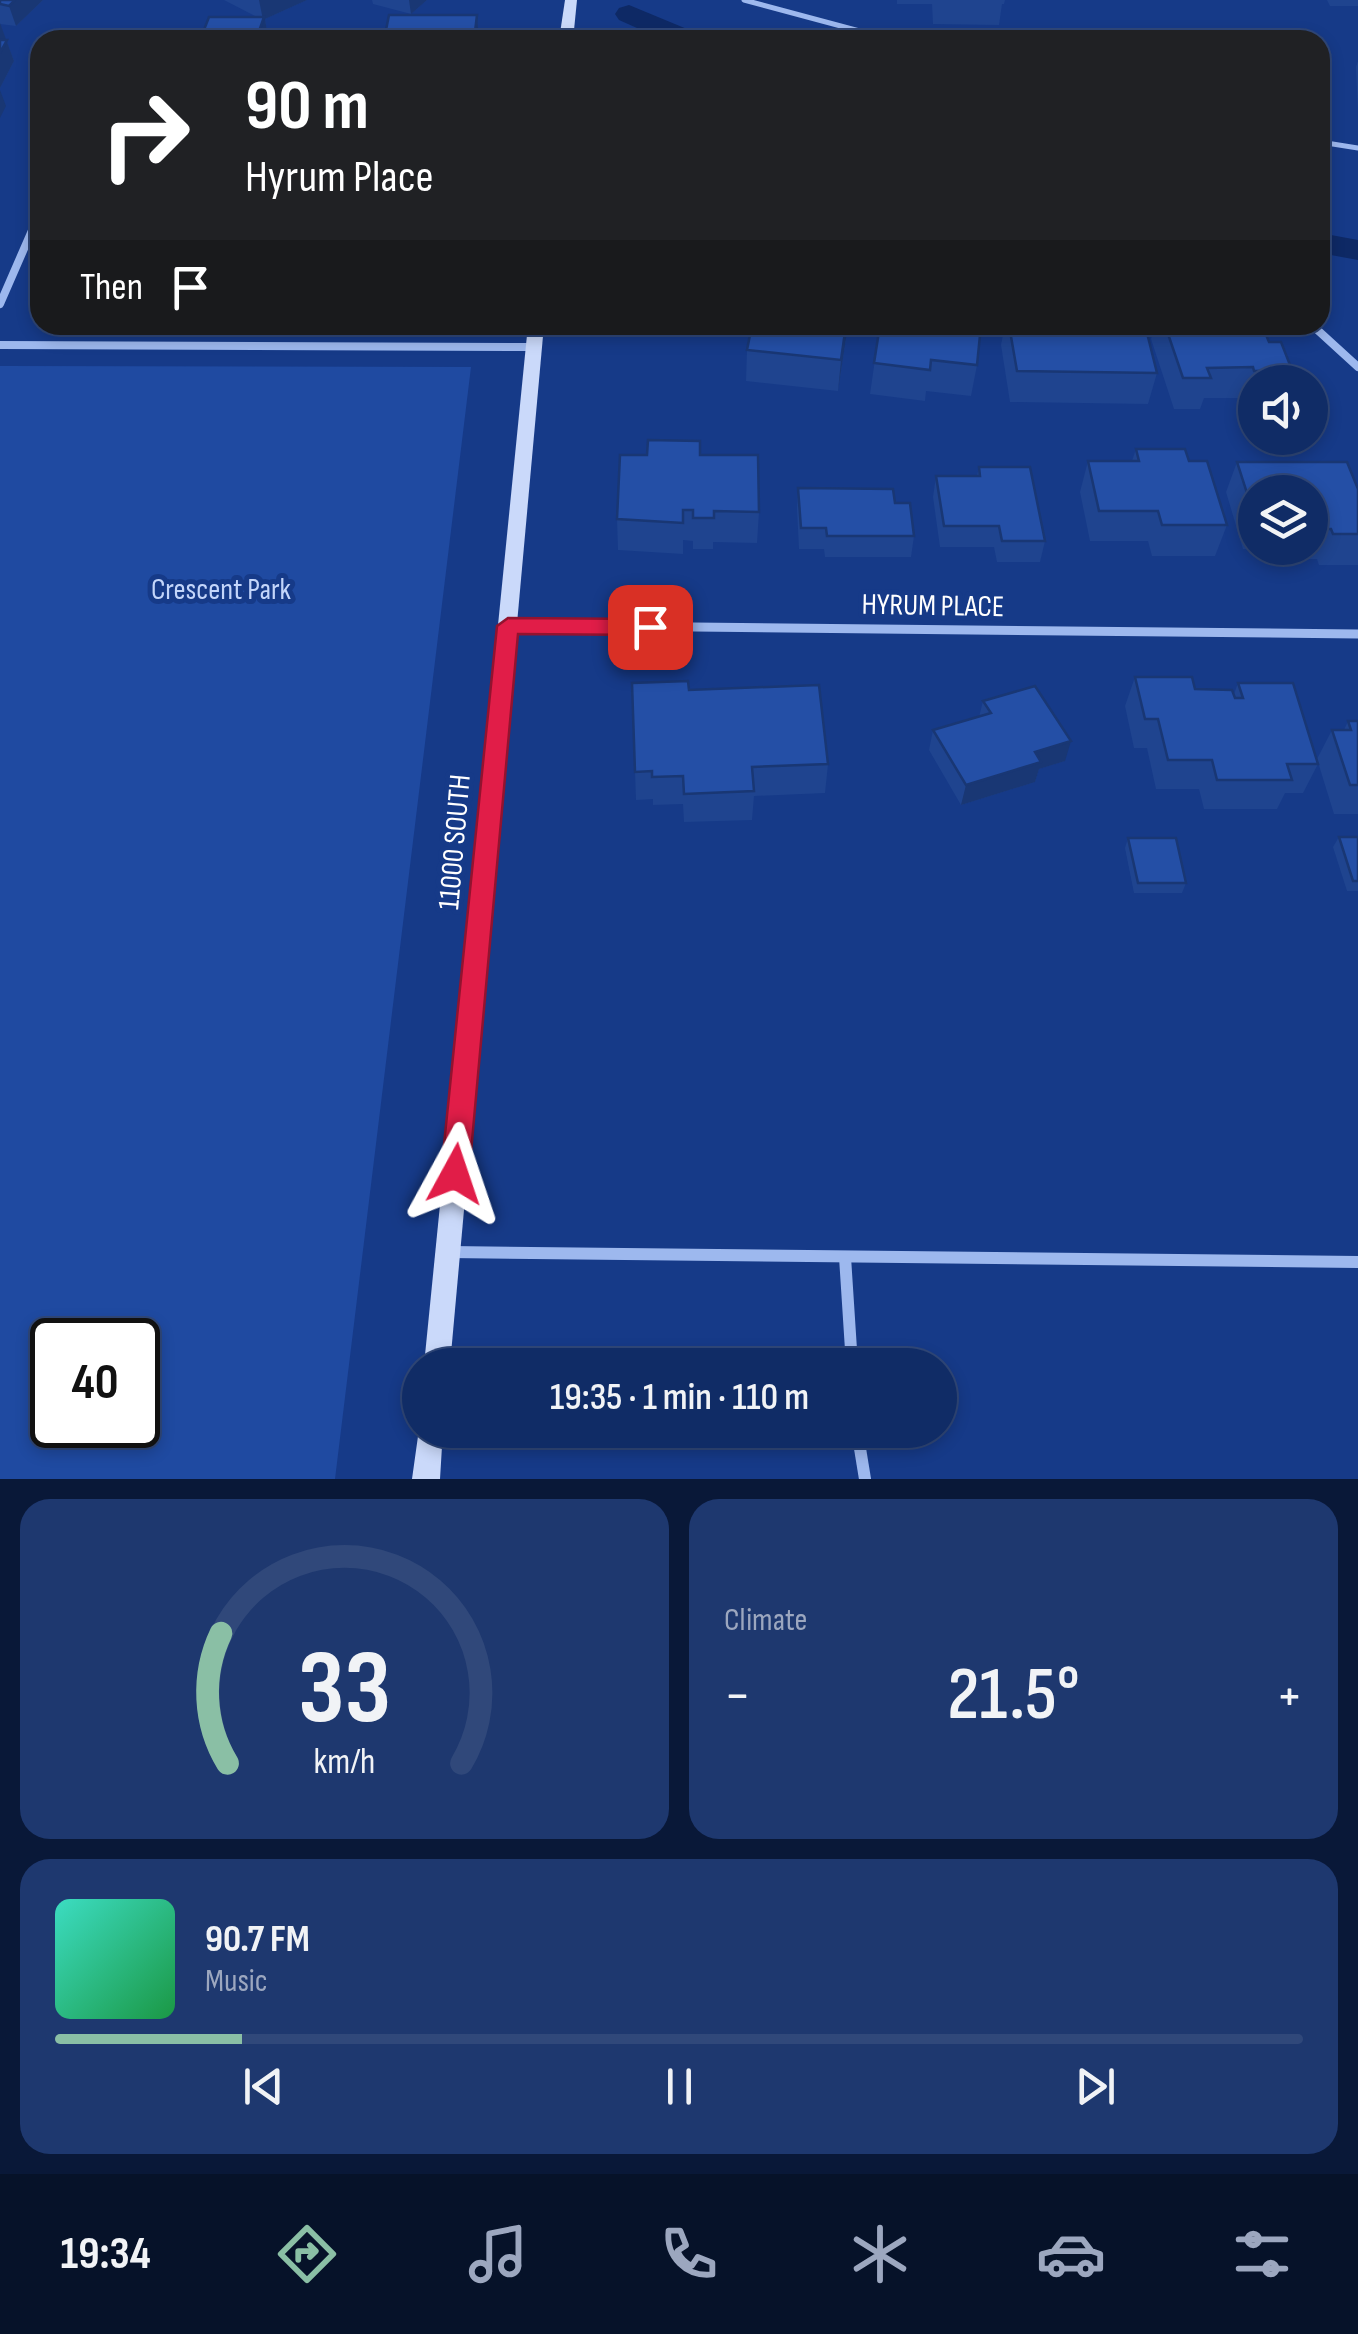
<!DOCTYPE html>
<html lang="en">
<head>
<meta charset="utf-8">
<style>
  body { margin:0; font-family:"Sofia Sans Condensed",sans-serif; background:#1e386f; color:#f1f3f6; height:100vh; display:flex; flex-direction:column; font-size:38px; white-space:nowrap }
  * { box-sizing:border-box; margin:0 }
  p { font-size:32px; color:#9ca7bf }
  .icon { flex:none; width:55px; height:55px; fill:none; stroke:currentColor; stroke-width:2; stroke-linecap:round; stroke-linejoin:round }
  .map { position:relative; height:1479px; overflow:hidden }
  .side { display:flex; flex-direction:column; gap:20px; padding:20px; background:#091838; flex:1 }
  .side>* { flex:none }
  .top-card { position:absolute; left:30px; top:30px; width:1300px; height:305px; border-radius:30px; box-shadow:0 5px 15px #0003,0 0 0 2px #30487a; background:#202124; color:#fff; overflow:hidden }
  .buttons { position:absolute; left:1238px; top:365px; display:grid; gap:20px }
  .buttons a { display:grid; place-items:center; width:90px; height:90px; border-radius:50%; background:#102c66; box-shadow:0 5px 15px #0003,0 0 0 2px #30487a; font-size:50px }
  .speed { position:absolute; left:30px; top:1318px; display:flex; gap:20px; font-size:50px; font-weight:700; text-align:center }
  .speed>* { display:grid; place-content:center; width:130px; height:130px; border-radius:50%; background:#102c66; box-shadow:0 5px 15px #0003,0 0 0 2px #30487a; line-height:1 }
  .speed .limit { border:5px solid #111; border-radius:15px; background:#fff; color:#111 }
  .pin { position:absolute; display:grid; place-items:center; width:85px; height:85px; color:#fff; margin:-42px; border-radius:20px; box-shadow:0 5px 15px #0006 }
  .me { position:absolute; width:110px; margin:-55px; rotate:5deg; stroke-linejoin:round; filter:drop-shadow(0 0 8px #0008) }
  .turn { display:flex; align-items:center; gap:35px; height:210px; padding:0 50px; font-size:45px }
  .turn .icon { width:130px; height:130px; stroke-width:2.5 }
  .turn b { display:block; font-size:70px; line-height:85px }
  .then { display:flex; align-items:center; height:95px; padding:0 50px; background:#0003; gap:20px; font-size:38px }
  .big { font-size:75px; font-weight:600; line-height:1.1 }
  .side .tile { flex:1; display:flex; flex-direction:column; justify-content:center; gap:15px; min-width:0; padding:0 35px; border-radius:30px; background:#1e386f }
  .side .dial { align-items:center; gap:0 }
  .dial svg { height:260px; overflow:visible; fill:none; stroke:#30487a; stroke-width:7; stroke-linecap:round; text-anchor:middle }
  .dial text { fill:#f1f3f6; stroke:none }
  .song { display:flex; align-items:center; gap:30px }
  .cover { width:120px; height:120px; border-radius:15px; background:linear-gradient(135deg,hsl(170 70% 55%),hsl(140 70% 35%)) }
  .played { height:10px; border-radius:5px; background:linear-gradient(90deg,#8abfa5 15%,#30487a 15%) }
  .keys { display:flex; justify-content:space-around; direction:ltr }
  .heat { display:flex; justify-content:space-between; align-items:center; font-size:55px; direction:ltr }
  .side .tiles { flex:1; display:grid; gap:20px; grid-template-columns:1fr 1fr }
  .tile:last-child { grid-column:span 2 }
  .trip { position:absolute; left:402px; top:1348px; width:555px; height:100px; border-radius:50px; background:#102c66; box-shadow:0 5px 15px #0003,0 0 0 2px #30487a; font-weight:600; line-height:100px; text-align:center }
  .tabs { display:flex; height:160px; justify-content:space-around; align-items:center; background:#061229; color:#9ca7bf }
  .tabs .icon { width:70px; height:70px }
  .tabs .current { color:#8abfa5 }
  .tabs b { font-size:45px; color:#f1f3f6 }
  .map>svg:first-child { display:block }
  .green { fill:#1f4aa1; fill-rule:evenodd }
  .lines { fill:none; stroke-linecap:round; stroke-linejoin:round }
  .canal { fill:#0e2965; fill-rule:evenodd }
  .lane { stroke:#9db8ee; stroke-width:5 }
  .street-far2 { stroke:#9db8ee; stroke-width:8 }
  .street-far1 { stroke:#9db8ee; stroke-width:9 }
  .street { stroke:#9db8ee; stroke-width:12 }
  .secondary { fill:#cad9fa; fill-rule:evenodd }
  .wall { fill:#1f448f; fill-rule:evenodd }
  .shaded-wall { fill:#193774 }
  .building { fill:#244fa6; stroke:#193774; stroke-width:2.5 }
  .route { fill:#e11d48; stroke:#92132f; stroke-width:2.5 }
  .labels { text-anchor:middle; stroke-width:10; stroke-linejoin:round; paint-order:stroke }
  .park-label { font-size:30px; fill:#c3d5fa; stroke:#163a88 }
  .street-label { font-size:30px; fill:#fff; stroke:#163a88 }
</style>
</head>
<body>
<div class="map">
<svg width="1358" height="1479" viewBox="0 0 1358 1479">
  <rect width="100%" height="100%" fill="#163a88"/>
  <!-- green -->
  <path class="green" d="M0 366 471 367 335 1479H0ZM52 1340H138V1425H52Z"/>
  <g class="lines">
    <!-- canal -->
    <g class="canal">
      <path d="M629 5 699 34 704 40H664L619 20 615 14 619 8Z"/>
      <path d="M1320 233 1358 240V260L1320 253Z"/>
    </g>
    <!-- lane -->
    <g class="lane">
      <path d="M744 0 893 40"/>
      <path d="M1320 142 1358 148"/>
    </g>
    <!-- street-far2 -->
    <g class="street-far2">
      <path d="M0 304 40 212"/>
      <path d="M1312 325 1358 367"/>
      <path d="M0 345 534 347"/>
    </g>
    <!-- street-far1 -->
    <path class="street-far1" d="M508 625 1358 634"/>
    <!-- street -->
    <g class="street">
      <path d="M449 1252 1358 1262"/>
      <path d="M845 1257 852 1365"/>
      <path d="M857 1430 865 1479"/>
    </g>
    <!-- secondary -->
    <g class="secondary">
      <path d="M565 0H577L573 40H559Z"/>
      <path d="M528 325H544L450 1365H424Z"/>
      <path d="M420 1422V1430H443L440 1479H412Z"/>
    </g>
  </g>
  <!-- wall -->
  <g class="wall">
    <path d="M0 0H43L16 26 0 24 14 61 0 88Z"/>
    <path d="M224 0H307L265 19 268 37V40H200L257 17Z"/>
    <path d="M372 0H427L411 14 373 4Z"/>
    <path d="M897 0H1005L1004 4H1002L999 25 933 24 932 4H897Z"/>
    <path d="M1327 0H1358V6H1330Z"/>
    <path d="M477 15 479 40H385V35Z"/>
    <path d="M1358 61V114L1356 67Z"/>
    <path d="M848 325 838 391 746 381 747 350Z"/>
    <path d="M880 325 977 365 971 396 926 391 925 401 870 394Z"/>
    <path d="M1005 325H1145L1157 373 1148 404 1010 402 1001 345Z"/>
    <path d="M1155 325H1249L1251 330 1269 342 1292 370 1288 382H1255V402H1243L1242 398H1204L1200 409H1174L1151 339Z"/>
    <path d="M1136 449 1227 525 1215 556H1152L1148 541H1090L1080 492 1088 461H1132Z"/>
    <path d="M700 455 759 512 757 543 713 542V549H693V541L683 540V554L618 550 617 519Z"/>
    <path d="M1237 462 1358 489V565H1319L1317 559H1257L1254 549H1243L1226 492ZM1255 492H1310V548H1255Z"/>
    <path d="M979 467 1045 541 1040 562H997L994 547H940L933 497 936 476H977Z"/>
    <path d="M798 488 895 503 914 536 911 557H825L824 549H799L797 509Z"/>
    <path d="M1135 677 1195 689 1234 694 1238 683 1318 764 1303 793H1285L1277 809H1204L1199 789H1156L1147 748H1134L1125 706Z"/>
    <path d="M632 683 689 690 828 764 825 793 754 796 752 820 684 822 683 804 653 805V799L636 800Z"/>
    <path d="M983 701 1065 761 1039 769 1035 782 961 805 929 750 933 730 979 717Z"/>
    <path d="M1348 721H1358V814H1334L1317 759 1332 730H1344Z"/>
    <path d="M1339 837H1358V891H1347L1333 847Z"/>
    <path d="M1128 838 1186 883 1182 893H1134L1125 848Z"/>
  </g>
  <!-- shaded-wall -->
  <g class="shaded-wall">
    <path d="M15 0H43L16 26 9 6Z"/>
    <path d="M259 0H307L265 19 268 37V40H256L263 20Z"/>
    <path d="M409 0H427L411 14Z"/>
    <path d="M477 15 479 40H474Z"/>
    <path d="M0 23 14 61 0 88Z"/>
    <path d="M0 90 6 106 0 118Z"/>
    <path d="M846 325H848L838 391 841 360Z"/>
    <path d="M1071 741 1065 761 1039 769 1035 782 961 805 966 785 1035 752Z"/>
  </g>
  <!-- building -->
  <g class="building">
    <path d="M0 0H15L9 6 0 4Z"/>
    <path d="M389 15H477L474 40H403L404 35H385Z"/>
    <path d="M209 17H264L256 40H200Z"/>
    <path d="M1109 30 1199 40H1108Z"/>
    <path d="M0 40H7L0 53Z"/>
    <path d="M752 325H846L841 360 747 350Z"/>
    <path d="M880 325H981L977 365 931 360 930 370 874 363Z"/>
    <path d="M1009 325H1145L1157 373 1017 371Z"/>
    <path d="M1165 325H1249L1251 330H1264L1269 342H1281L1292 370 1254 371 1253 367 1207 368 1211 378H1183Z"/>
    <path d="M648 440 700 441V455H758L759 512 714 511V518H693V510H683V523L617 519 620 455H647Z"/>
    <path d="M1136 449H1185L1189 461H1207L1227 525H1162L1158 511H1099L1088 461H1139Z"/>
    <path d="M1237 462H1347L1358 489V534H1333L1331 529H1310V492H1255V518Z"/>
    <path d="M979 467H1030L1045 541H1002L999 526H944L936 476H980Z"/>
    <path d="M798 488 893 489 895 503H910L914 536H827L826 528H801Z"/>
    <path d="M1135 677H1192L1195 689 1232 690 1235 698H1243L1238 683H1293L1318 764H1287L1292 780H1217L1212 760H1168L1158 719H1145Z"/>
    <path d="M688 681 689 690 819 685 828 764 752 767 754 791 684 794 683 776 652 777V771L635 772 632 683Z"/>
    <path d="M1035 686 1071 741 1035 752 1041 762 966 785 933 730 991 713 983 701Z"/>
    <path d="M1348 721H1358V785H1350L1332 730H1351Z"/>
    <path d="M1339 837H1358V881H1353Z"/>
    <path d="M1128 838H1176L1186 883H1138Z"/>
  </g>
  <!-- route -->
  <path class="route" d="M508 618 650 619 661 627 650 635 518 634 469 1174 465 1183 455 1187 445 1183 441 1174 497 626Z"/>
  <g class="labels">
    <!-- park labels -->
    <g class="park-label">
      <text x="221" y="599">Crescent Park</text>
    </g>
    <!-- street labels -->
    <g class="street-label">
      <text transform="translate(933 605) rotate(1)" y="10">HYRUM PLACE</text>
      <text transform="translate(454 842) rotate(-85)" y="10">11000 SOUTH</text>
    </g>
  </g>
</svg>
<div class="buttons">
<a><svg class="icon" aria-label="sound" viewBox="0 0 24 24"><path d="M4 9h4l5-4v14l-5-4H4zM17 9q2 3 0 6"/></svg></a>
<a><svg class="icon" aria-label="layers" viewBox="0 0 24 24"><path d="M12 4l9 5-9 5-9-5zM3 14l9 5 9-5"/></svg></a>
</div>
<div class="speed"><div class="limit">40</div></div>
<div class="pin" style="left:650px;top:627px;background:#d93025"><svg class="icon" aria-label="arrive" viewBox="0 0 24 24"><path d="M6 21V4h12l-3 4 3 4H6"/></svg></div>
<svg class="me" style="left:455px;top:1174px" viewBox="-20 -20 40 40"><path d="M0-17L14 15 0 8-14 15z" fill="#e11d48" stroke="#fff" stroke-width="4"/></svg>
<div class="trip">19:35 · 1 min · 110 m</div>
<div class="top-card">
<div class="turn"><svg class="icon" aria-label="right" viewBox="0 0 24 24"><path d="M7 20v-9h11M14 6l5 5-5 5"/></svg><div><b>90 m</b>Hyrum Place</div></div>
<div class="then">Then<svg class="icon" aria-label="arrive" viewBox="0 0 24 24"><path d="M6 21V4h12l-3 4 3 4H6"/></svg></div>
</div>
</div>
<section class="side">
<div class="tiles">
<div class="tile dial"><svg viewBox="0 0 100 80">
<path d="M14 69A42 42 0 1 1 86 69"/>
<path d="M14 69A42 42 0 0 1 12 29" stroke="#8abfa5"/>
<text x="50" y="56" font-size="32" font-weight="700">33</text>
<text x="50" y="72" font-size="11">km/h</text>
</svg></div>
<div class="tile"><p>Climate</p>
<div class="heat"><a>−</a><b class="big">21.5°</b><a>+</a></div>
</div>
<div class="tile">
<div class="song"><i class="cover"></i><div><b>90.7 FM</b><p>Music</p></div></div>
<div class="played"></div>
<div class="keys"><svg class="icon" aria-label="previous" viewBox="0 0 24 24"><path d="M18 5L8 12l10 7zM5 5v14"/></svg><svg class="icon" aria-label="pause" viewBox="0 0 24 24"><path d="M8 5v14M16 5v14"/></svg><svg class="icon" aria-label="next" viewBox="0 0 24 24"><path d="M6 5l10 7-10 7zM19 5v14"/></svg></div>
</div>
</div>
</section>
<nav class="tabs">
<b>19:34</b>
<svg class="icon current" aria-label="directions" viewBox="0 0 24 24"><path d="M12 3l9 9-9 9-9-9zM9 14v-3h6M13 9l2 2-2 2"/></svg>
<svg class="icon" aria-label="music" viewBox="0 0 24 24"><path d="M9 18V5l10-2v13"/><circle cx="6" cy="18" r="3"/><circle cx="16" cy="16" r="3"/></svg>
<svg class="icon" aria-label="phone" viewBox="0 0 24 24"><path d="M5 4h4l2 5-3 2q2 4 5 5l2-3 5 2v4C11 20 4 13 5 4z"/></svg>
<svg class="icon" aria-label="climate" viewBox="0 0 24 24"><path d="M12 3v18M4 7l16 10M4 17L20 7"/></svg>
<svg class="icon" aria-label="car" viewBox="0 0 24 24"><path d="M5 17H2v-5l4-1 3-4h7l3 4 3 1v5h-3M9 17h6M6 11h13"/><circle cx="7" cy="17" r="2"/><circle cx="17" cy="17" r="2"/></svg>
<svg class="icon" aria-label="filters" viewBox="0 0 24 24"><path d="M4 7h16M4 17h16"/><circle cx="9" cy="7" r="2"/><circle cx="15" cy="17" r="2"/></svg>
</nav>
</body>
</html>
